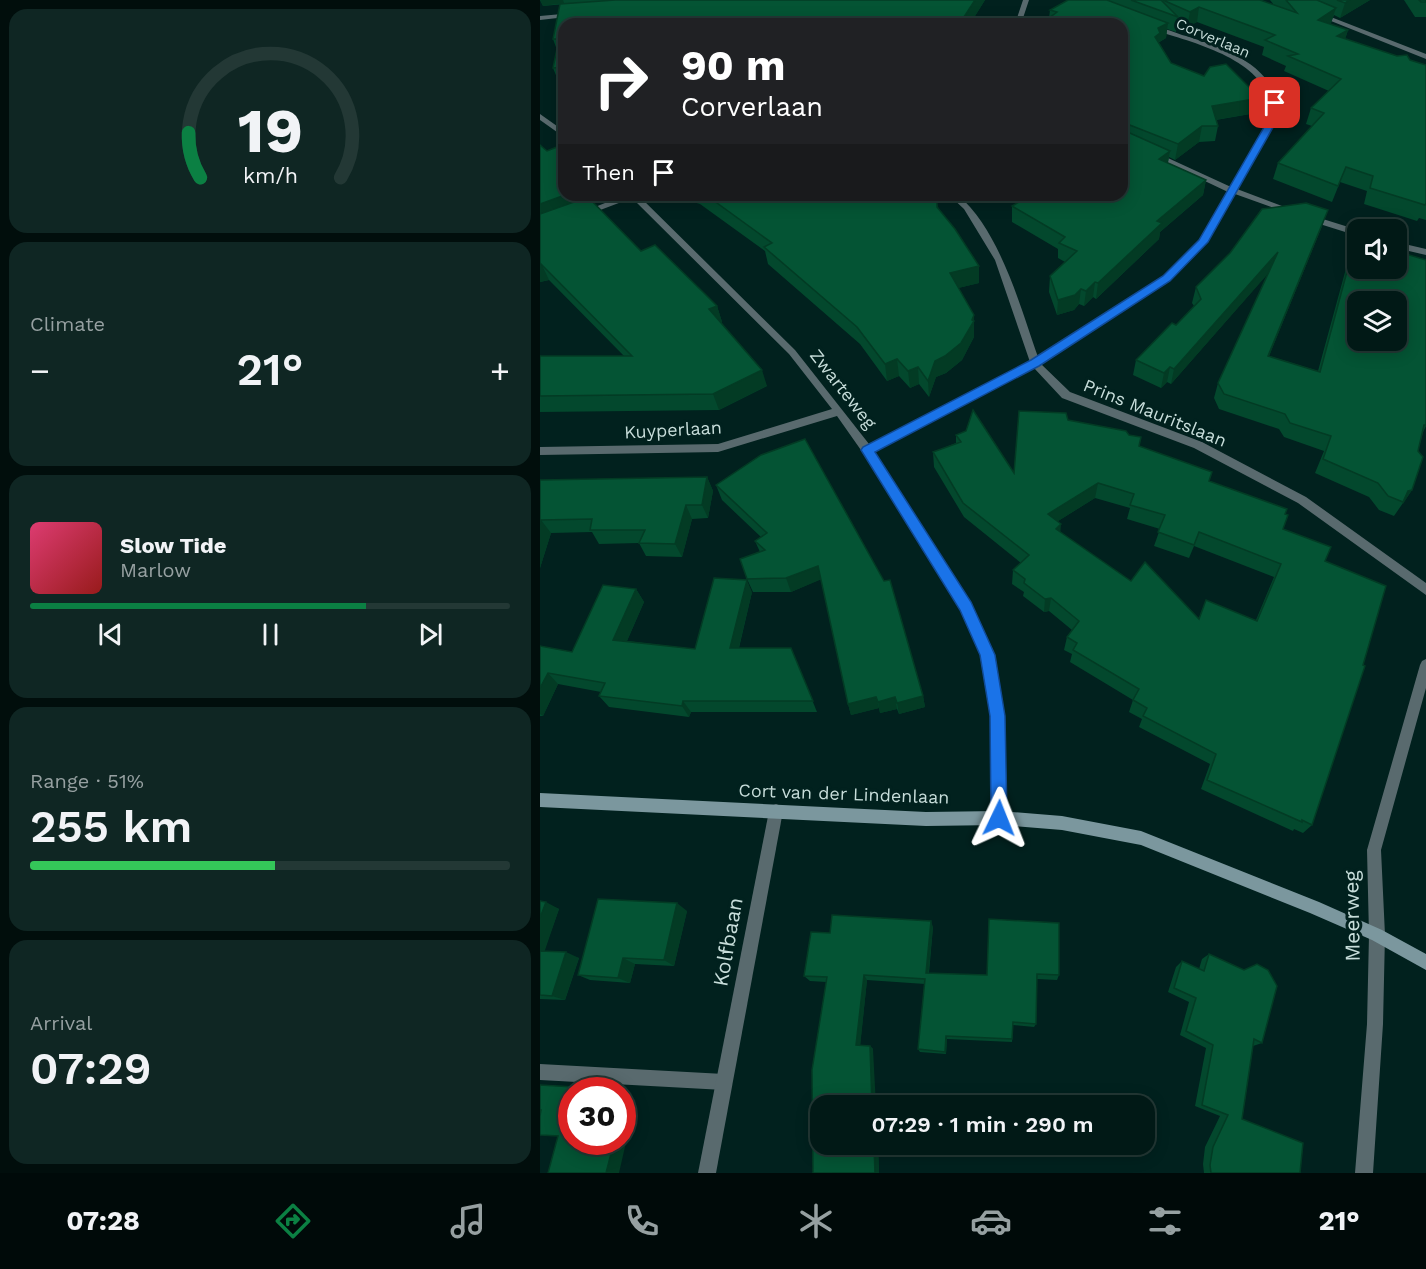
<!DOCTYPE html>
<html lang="en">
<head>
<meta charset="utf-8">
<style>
  body { margin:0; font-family:"Work Sans",sans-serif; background:#0f2623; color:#f1f3f6; height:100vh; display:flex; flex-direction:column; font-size:22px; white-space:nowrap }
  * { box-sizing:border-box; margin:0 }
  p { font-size:20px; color:#96a0a1 }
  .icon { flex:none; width:33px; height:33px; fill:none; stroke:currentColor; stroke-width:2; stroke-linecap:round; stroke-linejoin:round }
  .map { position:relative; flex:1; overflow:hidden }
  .sheet { display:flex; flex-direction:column; gap:9px; padding:9px; background:#010e0c; width:540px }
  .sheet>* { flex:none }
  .banner { position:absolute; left:18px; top:18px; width:570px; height:183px; border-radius:18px; box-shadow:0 3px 15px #0003,0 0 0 2px #233835; background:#202124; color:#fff; overflow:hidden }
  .controls { position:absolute; left:807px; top:219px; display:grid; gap:12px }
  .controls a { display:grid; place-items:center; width:60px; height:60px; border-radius:12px; background:#011916; box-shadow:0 3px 15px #0003,0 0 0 2px #233835; font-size:30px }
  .speed { position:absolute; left:18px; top:1077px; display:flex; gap:12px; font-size:30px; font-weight:700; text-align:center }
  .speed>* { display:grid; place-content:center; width:78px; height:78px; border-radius:50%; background:#011916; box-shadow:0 3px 15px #0003,0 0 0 2px #233835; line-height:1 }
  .speed .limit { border:9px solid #d22; background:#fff; color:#111 }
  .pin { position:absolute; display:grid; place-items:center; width:51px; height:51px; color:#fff; margin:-26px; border-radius:12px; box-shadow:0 3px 9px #0006 }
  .me { position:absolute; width:66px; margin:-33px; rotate:2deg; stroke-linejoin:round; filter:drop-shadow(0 0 4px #0008) }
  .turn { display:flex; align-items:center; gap:21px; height:126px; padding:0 24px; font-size:27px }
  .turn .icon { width:78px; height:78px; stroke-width:2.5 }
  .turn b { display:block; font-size:42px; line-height:51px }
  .then { display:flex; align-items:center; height:57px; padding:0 24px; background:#0003; gap:12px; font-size:22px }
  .big { font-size:45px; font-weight:600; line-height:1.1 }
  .sheet .widget { flex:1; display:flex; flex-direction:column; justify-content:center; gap:9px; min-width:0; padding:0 21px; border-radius:18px; background:#0f2623 }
  .sheet .dial { align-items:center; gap:0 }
  .dial svg { height:156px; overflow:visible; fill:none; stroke:#233835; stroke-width:7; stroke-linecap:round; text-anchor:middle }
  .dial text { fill:#f1f3f6; stroke:none }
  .song { display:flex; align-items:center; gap:18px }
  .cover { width:72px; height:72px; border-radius:9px; background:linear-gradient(135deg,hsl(340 70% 55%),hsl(0 70% 35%)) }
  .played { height:6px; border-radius:3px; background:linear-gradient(90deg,#0b8043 70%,#233835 70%) }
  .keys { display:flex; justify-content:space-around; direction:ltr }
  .heat { display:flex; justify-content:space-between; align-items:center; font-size:33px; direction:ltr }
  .charge { height:9px; border-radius:4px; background:linear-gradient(90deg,#34c759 51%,#233835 0) }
  .trip { position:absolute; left:270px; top:1095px; width:345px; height:60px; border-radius:18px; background:#011916; box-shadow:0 3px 15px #0003,0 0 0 2px #233835; font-weight:600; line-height:60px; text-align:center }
  .tabs { display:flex; height:96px; justify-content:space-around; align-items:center; background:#000a09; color:#96a0a1 }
  .tabs .icon { width:42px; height:42px }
  .tabs .selected { color:#0b8043 }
  .tabs b { font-size:27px; color:#f1f3f6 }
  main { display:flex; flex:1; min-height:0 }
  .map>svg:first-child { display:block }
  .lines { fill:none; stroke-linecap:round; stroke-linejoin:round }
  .lane { fill:#596a6e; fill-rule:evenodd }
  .street { fill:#596a6e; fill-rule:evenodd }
  .secondary { fill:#7b979e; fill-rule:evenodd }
  .wall { fill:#03482d; fill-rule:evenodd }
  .shaded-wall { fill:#033b24 }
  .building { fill:#045434; stroke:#033b24; stroke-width:1.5; fill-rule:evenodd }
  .route { fill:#1a73e8; stroke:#114b97; stroke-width:1.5 }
  .labels { text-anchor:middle; stroke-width:6; stroke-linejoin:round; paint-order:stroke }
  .far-street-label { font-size:15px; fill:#c7ddda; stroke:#01211e }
  .street-label { font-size:18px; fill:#c7ddda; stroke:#01211e }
  .near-street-label { font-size:21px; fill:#c7ddda; stroke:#01211e }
</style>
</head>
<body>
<main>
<section class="sheet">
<div class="widget dial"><svg viewBox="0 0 100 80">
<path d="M14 69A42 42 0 1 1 86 69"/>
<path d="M14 69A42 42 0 0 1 8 46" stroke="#0b8043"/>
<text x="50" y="56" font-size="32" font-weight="700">19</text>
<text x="50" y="72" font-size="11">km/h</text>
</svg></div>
<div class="widget"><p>Climate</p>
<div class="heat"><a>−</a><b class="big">21°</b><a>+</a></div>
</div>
<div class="widget">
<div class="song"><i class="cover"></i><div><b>Slow Tide</b><p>Marlow</p></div></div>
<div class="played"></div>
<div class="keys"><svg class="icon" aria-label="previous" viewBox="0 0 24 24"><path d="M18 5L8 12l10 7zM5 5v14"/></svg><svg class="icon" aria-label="pause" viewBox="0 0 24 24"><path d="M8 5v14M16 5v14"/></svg><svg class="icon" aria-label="next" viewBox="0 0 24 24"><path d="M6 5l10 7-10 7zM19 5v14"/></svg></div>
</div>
<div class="widget"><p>Range · 51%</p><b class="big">255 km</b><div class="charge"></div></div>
<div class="widget"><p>Arrival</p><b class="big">07:29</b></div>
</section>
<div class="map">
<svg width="886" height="1173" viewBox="0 0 886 1173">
  <rect width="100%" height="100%" fill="#01211e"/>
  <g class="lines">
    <!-- lane -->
    <path class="lane" d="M0 1064 184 1074 190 1076 192 1082 190 1088 184 1090 0 1080Z"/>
    <!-- street -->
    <g class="street">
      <path d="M483 0H489L481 24H475Z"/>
      <path d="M778 12 886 54V59L776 15 775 14Z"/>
      <path d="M33 13 36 15 35 16 0 20V16Z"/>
      <path d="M611 27C622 26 635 33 646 36 678 46 724 61 736 97 738 102 739 109 740 115L697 189 758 212 751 214 695 194 666 244 629 280 501 364 530 392 662 442 766 497 886 583V595L758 503 654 448 522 398 494 368 334 451 430 602 454 655 465 716 466 818 464 823 459 825 454 823 452 818 451 716 442 655 421 609 323 453 297 416 178 452 0 455V447L178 444 292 409 249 354 92 198 47 215 40 213 85 195H98L255 350 329 444 490 362 455 260 424 209 409 195H418C460 231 480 306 498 357L623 276 659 240 688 192 610 155 617 153 691 187 732 115C731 109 730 102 728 97 715 56 647 41 611 29Z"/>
      <path d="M0 114 24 131V137L0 120Z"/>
      <path d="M770 215 818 230V236L767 220 766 218Z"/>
      <path d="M856 242 886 249V255L856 248Z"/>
      <path d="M886 659V688L841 850 845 935 843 1024 833 1173H815L827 1024 829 935 827 850 880 665 882 661Z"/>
      <path d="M236 804 241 806 243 811 176 1173H158L229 811 231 806Z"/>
    </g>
    <!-- secondary -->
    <path class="secondary" d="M0 793 386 812 459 811 522 816 601 831 779 902 842 930 886 954V970L832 940 770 913 601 845 522 830 459 825 386 826 0 807Z"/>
  </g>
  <!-- wall -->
  <g class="wall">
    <path d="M0 0H445L430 24H24V84L20 85 13 68 17 50 13 39 25 4 3 6Z"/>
    <path d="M528 0H720L734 5 730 0H830L800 18 794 15 791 23 790 24 808 30 805 39 886 65V220L879 218 877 221 824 204 827 191 800 182 792 202 733 179 738 163 772 126 766 124 771 108 789 91 744 71 746 66 722 55 724 47 657 22 647 27 637 22 636 32 627 29 626 38 618 43 631 63 720 98 716 113 676 120 678 126 675 141 659 142 635 160 629 157 628 163 666 180 663 195 620 232 619 239 556 299 553 297 544 306 539 304 534 310 517 315 509 292 510 276 525 262 518 258V249L472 222V206L484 199 477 195H582L509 18 510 10Z"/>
    <path d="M864 0H886V17H875Z"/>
    <path d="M0 145 43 195 44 198 101 251 177 306 182 322 181 323 227 386 179 410 0 412V356H84L9 280 0 282Z"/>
    <path d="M143 195H395L398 207 439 283 418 288 434 315V337L422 360 406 373 396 377 389 397 379 384 370 388 359 376 347 381 320 344 228 264 225 251 160 204 150 201Z"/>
    <path d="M782 226 729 356 778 371 810 254 816 238 886 260V426L883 432 878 451 872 490 854 516 839 510 829 497 775 473 784 451 744 437 739 429 679 409 674 398 678 383 729 272 631 384 627 382 621 388 593 375 596 360 636 325 654 306 652 303 656 287Z"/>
    <path d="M528 420 599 446 669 481 745 514 743 529 785 561 772 825 763 833 754 829 753 831 661 789 670 764 599 727 602 719 589 712 593 700 530 662 532 654 524 650 527 637 532 630 509 611 504 612 483 596 484 592 472 584 473 570 481 563 424 517 394 467 393 452 416 443V435L474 473ZM555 498 590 508 587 519 620 529 614 546 649 558 654 546 734 577 716 620 659 618 591 581 520 532 518 521Z"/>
    <path d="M221 455 383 696 385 707 359 714 357 709 340 713 339 708 311 715 308 704 281 579 251 592H213L207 579 220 552 215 541 221 537 182 500 176 485Z"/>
    <path d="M167 477 173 491 168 518 152 519 142 557 106 556 99 543 59 544 52 532 11 533 0 568V480Z"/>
    <path d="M96 589 104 602 87 641 155 649 212 592 199 648H251L277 712H151L149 717 69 707 59 696 61 692 18 684 3 716H0V646L32 652Z"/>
    <path d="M0 901 19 909 4 951 39 958 25 1000 0 999Z"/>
    <path d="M147 911 134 966 95 964 90 983 50 980 38 975Z"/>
    <path d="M449 919 519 975 517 980 497 979 496 1024 494 1027 473 1025 472 1042 407 1039 406 1054 380 1052 378 1049 385 984 327 980 320 1045 330 1046 333 1049 280 1144H338L339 1173H273L286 982 270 981 264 976 290 933 393 927 389 973 447 975Z"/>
    <path d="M669 954 722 1043 713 1046 702 1119 760 1173H664L663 1164 665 1147 680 1116 655 1106 666 1048 640 1035 649 1002 628 992 636 967 642 961 659 969 662 959Z"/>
  </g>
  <!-- shaded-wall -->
  <g class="shaded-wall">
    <path d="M0 0H23L24 3 3 6Z"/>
    <path d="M435 0H445L430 24H413Z"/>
    <path d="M809 0H830L800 18 805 3Z"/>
    <path d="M659 7 657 22 647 27 650 12Z"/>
    <path d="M796 8 791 23 773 35 778 20Z"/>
    <path d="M628 23 626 38 619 42 618 48 615 37 618 28Z"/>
    <path d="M808 30 803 46 797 36Z"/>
    <path d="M720 98 716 113 668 121 672 106Z"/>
    <path d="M662 126 659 142 635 160 638 144Z"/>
    <path d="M630 151 627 167 619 159Z"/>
    <path d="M666 180 663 195 620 232 619 239 556 299 558 283 617 221Z"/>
    <path d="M25 195H43L47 206 0 224V204Z"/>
    <path d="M788 210 782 226 723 371 728 356Z"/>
    <path d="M738 252 733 268 631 384 634 369Z"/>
    <path d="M0 263H1L9 280 0 282Z"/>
    <path d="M439 266V283L410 290V273Z"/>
    <path d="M555 282 553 297 544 306 546 291Z"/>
    <path d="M541 289 539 304 534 310 517 315 518 300Z"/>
    <path d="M177 306 182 322 174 326 169 309Z"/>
    <path d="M434 315V337L422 360 406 373 396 377 389 397 388 381 395 361 432 320Z"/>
    <path d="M357 359 359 376 347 381 345 364Z"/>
    <path d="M378 367 379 384 370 388 368 371Z"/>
    <path d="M630 367 627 382 621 388 624 373Z"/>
    <path d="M222 370 227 386 179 410 173 394Z"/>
    <path d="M167 477 173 491 168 518 162 505Z"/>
    <path d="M558 483 555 498 507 528 508 514Z"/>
    <path d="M872 490 863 504H862L868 491Z"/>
    <path d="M146 505 152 519 142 557 135 544Z"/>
    <path d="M1 520 11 533 0 568V524Z"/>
    <path d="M521 524 520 537 516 529Z"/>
    <path d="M278 566 282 579 251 592 246 578Z"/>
    <path d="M207 580 212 592 196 659 190 648Z"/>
    <path d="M96 589 104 602 82 652 73 640Z"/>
    <path d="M511 598 509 611 504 612 505 599Z"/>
    <path d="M8 673 18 684 3 716 0 714V688Z"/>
    <path d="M383 696 385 707 359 714 357 703Z"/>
    <path d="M336 697 339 708 311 715 308 704Z"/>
    <path d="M355 697 357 709 340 713 338 702Z"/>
    <path d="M143 701 151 712 149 717 142 706Z"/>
    <path d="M6 902 19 909 3 956 0 954V918Z"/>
    <path d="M137 903 147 911 134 966 124 960Z"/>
    <path d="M391 921 393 927 388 978 386 973Z"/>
    <path d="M26 952 39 958 25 1000 12 996Z"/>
    <path d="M83 958 95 964 90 983 78 978Z"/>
    <path d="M324 975 327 980 320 1048 316 1045Z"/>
    <path d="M406 1036 407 1039 406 1054 405 1052Z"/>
    <path d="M330 1046 333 1049 336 1106H332Z"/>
    <path d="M69 1089 82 1090H68Z"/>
    <path d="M82 1113 91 1114 85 1137H82Z"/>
    <path d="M82 1138H87L79 1173H66L74 1142H82Z"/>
    <path d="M334 1144H338L339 1173H335Z"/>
  </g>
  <!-- building -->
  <g class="building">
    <path d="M75 0H435L424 17 413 24H24V67L13 68 19 39H13L20 4Z"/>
    <path d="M528 0H567L628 23 618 28 620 33 615 37 631 63 664 76 670 67 686 64 720 98 672 106 678 126H662L638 144 582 122 583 130 630 151 619 159 666 180 617 221 622 223 558 283 555 282 546 291 541 289 535 295 518 300 510 276 537 251 519 243 525 237 472 206 491 195H582V24H501L517 12 510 10Z"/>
    <path d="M591 0H621L638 17Z"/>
    <path d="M623 0H720L757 13 746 0H777L796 8 778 20 808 30 797 36 857 56 867 55 870 60 886 65V203L885 205 830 188 833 176 806 167 798 186 738 163 784 113 771 108 801 79 748 56 758 54 725 40 735 35 659 7 650 12Z"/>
    <path d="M797 0H809L805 3Z"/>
    <path d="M879 0H886V2H881Z"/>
    <path d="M0 145 7 151 17 147 24 154 25 195 0 204Z"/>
    <path d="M166 195H395L397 198V207L415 229 439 266 410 273 434 315 432 320 434 321 421 343 405 356 395 361 388 381 378 367 368 371 357 359 345 364 317 327 224 247 232 243Z"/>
    <path d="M48 197 101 251 115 245 163 292 177 306 169 309 222 370 173 394 0 396V356H92L0 263V214Z"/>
    <path d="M766 203 788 210 728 356 780 372 816 238 818 239V268H856V251L886 260V425H884L878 451 883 457 872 490 868 491 863 502 848 496 838 483 783 459 791 436 750 423 745 414 684 394 678 383 738 252 634 369 630 367 624 373 596 360 632 323 636 325 661 299 656 287 690 253 722 209ZM818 302H856V340H818Z"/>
    <path d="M433 410 474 473 479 411 526 413 528 420 586 431 589 435 601 437 599 446 672 472 669 481 747 509 745 514 748 515 743 529 791 547 785 561 846 586 823 665 825 666 772 825 762 820V822L667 780 676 754 603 716 607 708 593 700 599 689 533 650 537 643 527 637 539 621 511 598 505 599 484 583 485 579 473 570 489 555 423 503 393 452 421 442 416 435 426 431ZM558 483 594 494 590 505 625 515 618 532 654 545 659 532 741 564 717 621 666 600 659 619 605 562 591 581 516 529 521 524 508 514Z"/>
    <path d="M265 439 344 581 350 580 383 696 357 703 355 697 338 702 336 697 308 704 278 566 246 578 207 579 200 559 225 550 215 541 227 533 176 485 221 455Z"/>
    <path d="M167 477 162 505H146L135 544 99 543 105 530H50L52 519 1 520 0 524V480Z"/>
    <path d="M174 578 207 580 190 648H251L273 701H143L142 706 59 696 65 683 8 673 0 688V646L32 652 63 585 96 589 73 640 155 649Z"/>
    <path d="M58 899 137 903 124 960 83 958 78 978 38 975Z"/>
    <path d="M0 901 6 902 0 918Z"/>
    <path d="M292 915 391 921 386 973 447 975 449 919 519 923V975L497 974 496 1024 473 1022 472 1039 406 1036 405 1052 378 1049 385 979 324 975 316 1045 330 1046 332 1106H280V1144H334L335 1173H273L272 1070 287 977 264 976 271 932 290 933Z"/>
    <path d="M0 951 26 952 12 996 0 995Z"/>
    <path d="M669 954 704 970 717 964 728 970 737 986 722 1043 714 1039 702 1119 763 1143 760 1173H671L670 1165 673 1147 688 1115 662 1105 673 1045 646 1031 656 998 634 988 642 961 664 971Z"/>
    <path d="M0 1085 69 1089 68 1090H32V1142H74L66 1173H8L18 1136 0 1135V1116L1 1110H0Z"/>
  </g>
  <!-- route -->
  <path class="route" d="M735 101 740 103V115L668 242 630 281 499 366 335 452 431 602 455 655 465 716 467 818 464 823 459 826 453 823 451 818 450 716 440 655 420 610 321 450 323 447 491 360 623 276 659 240 731 115V103Z"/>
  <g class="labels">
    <!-- far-street labels -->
    <g class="far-street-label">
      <text transform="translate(673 38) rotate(23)" y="5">Corverlaan</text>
    </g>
    <!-- street labels -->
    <g class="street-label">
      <text transform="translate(303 389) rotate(52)" y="6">Zwarteweg</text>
      <text transform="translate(615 413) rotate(22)" y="6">Prins Mauritslaan</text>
      <text transform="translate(133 430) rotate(-3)" y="6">Kuyperlaan</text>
      <text transform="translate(304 794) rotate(2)" y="6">Cort van der Lindenlaan</text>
    </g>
    <!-- near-street labels -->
    <g class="near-street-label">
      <text transform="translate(812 916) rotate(-91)" y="7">Meerweg</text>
      <text transform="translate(188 942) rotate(-80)" y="7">Kolfbaan</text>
    </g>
  </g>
</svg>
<div class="controls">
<a><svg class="icon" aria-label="sound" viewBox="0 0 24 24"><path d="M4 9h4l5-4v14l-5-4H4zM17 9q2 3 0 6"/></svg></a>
<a><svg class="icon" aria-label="layers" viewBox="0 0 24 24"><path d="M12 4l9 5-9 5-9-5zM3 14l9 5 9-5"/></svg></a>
</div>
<div class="speed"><div class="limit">30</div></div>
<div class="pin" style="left:735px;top:103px;background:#d93025"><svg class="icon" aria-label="arrive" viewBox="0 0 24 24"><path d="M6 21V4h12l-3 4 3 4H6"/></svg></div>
<svg class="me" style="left:459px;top:818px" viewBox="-20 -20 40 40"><path d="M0-17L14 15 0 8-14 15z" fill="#1a73e8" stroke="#fff" stroke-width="4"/></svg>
<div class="trip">07:29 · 1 min · 290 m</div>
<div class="banner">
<div class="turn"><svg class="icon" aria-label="right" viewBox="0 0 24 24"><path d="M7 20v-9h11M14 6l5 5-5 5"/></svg><div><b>90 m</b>Corverlaan</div></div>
<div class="then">Then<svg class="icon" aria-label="arrive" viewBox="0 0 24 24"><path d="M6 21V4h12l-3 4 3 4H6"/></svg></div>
</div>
</div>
</main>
<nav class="tabs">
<b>07:28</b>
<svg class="icon selected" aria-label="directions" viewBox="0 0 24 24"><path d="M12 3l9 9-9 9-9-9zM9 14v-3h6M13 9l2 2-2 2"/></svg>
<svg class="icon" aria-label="music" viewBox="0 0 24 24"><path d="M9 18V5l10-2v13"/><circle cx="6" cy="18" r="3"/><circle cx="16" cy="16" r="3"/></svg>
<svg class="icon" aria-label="phone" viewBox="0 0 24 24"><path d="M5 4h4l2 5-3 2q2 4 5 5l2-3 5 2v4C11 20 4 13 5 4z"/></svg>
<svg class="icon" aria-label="climate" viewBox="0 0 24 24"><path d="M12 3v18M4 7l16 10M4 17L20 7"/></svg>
<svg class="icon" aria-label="car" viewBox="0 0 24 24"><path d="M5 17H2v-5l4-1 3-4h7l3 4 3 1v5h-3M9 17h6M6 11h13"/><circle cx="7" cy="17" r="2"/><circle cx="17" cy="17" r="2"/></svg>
<svg class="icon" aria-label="filters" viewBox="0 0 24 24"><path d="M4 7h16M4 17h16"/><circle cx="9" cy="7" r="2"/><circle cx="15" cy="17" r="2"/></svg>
<b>21°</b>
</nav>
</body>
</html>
